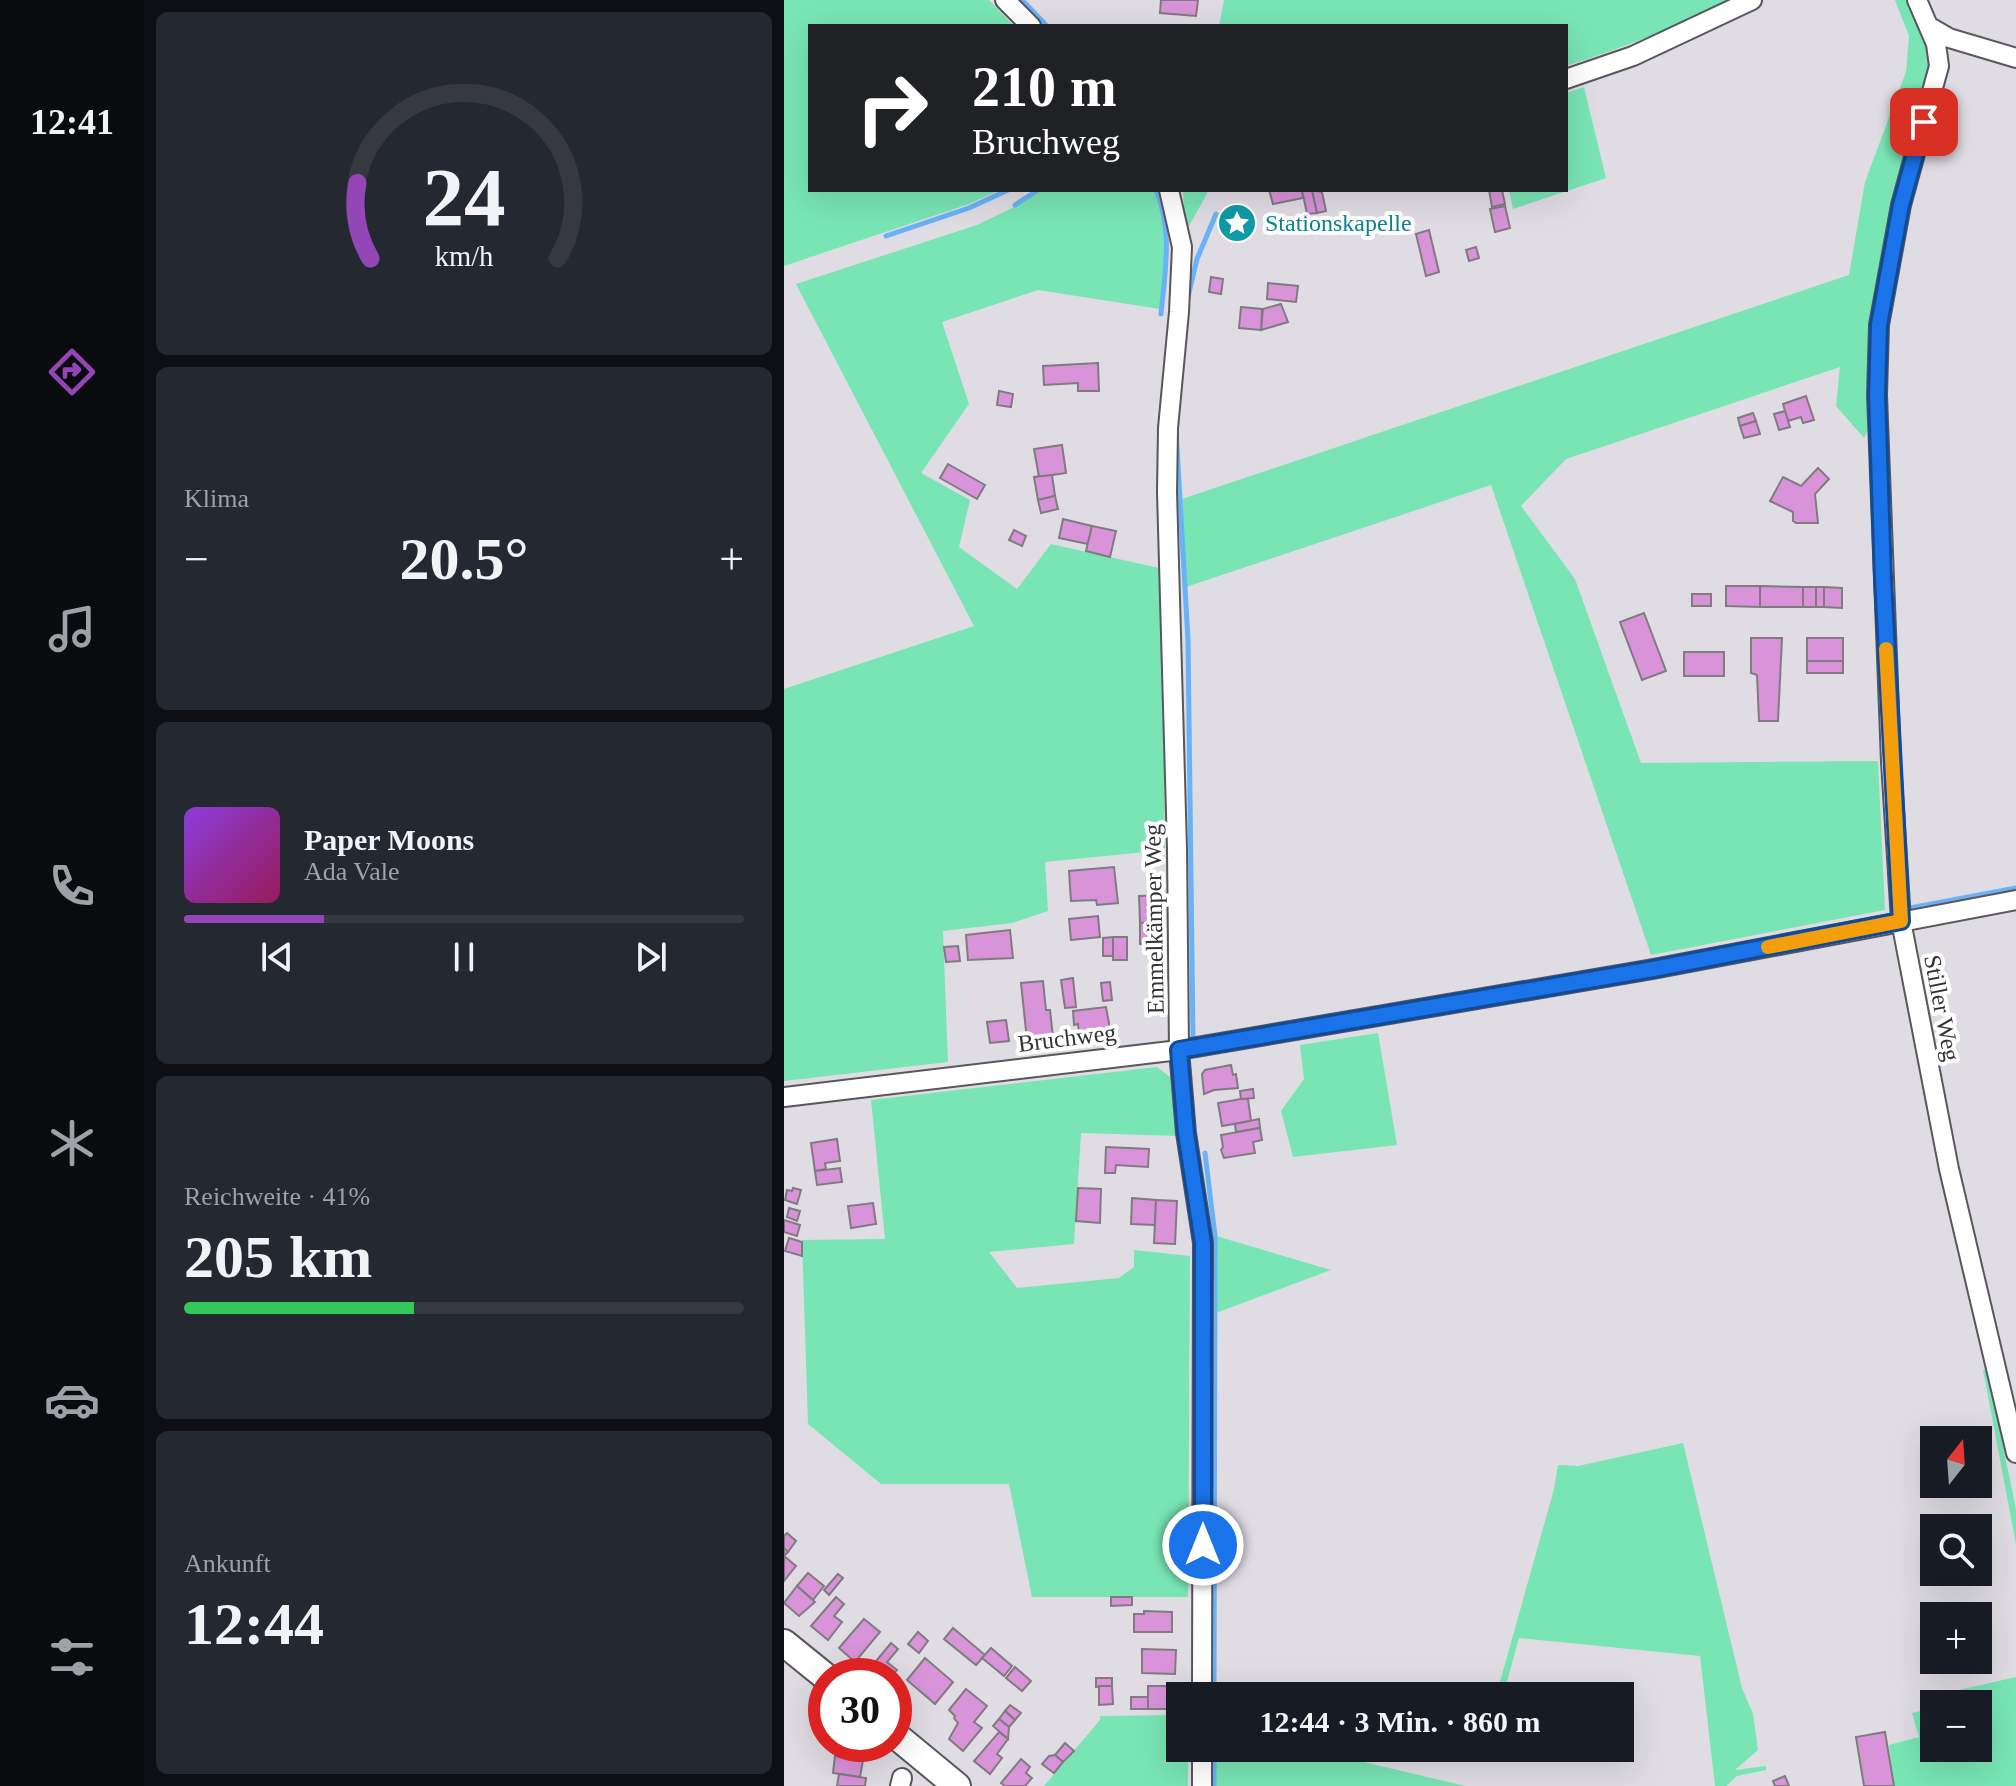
<!DOCTYPE html>
<html lang="de">
<head>
<meta charset="utf-8">
<style>
  body { margin:0; font-family:Georgia,serif; background:#242831; color:#f1f3f6; height:100vh; display:flex; flex-direction:column; font-size:30px; white-space:nowrap }
  * { box-sizing:border-box; margin:0 }
  p { font-size:26px; color:#9ea1a6 }
  .icon { flex:none; width:44px; height:44px; fill:none; stroke:currentColor; stroke-width:2; stroke-linecap:round; stroke-linejoin:round }
  .map { position:relative; flex:1; overflow:hidden }
  .drawer { display:flex; flex-direction:column; gap:12px; padding:12px; background:#0d0f14; width:640px }
  .drawer>* { flex:none }
  .hud { position:absolute; left:24px; top:24px; width:760px; height:168px; border-radius:0px; box-shadow:0 8px 32px #0002; background:#202124; color:#fff; overflow:hidden }
  .needle { width:52px; rotate:17deg }
  .buttons { position:absolute; left:1136px; top:1426px; display:grid; gap:16px }
  .buttons a { display:grid; place-items:center; width:72px; height:72px; border-radius:0px; background:#171b24; box-shadow:0 8px 32px #0002; font-size:40px }
  .speed { position:absolute; left:24px; top:1658px; display:flex; gap:16px; font-size:40px; font-weight:700; text-align:center }
  .speed>* { display:grid; place-content:center; width:104px; height:104px; border-radius:50%; background:#171b24; box-shadow:0 8px 32px #0002; line-height:1 }
  .speed .limit { border:12px solid #d22; background:#fff; color:#111 }
  .pin { position:absolute; display:grid; place-items:center; width:68px; height:68px; color:#fff; margin:-34px; border-radius:16px; box-shadow:0 4px 12px #0006 }
  .me { position:absolute; width:88px; margin:-44px; rotate:0deg; stroke-linejoin:round; filter:drop-shadow(0 0 6px #0008) }
  .turn { display:flex; align-items:center; gap:28px; height:168px; padding:0 32px; font-size:36px }
  .turn .icon { width:104px; height:104px; stroke-width:2.5 }
  .turn b { display:block; font-size:56px; line-height:68px }
  .big { font-size:60px; font-weight:700; line-height:1.1 }
  .drawer .widget { flex:1; display:flex; flex-direction:column; justify-content:center; gap:12px; min-width:0; padding:0 28px; border-radius:12px; background:#242831 }
  .drawer .dial { align-items:center; gap:0 }
  .dial svg { height:208px; overflow:visible; fill:none; stroke:#363941; stroke-width:7; stroke-linecap:round; text-anchor:middle }
  .dial text { fill:#f1f3f6; stroke:none }
  .song { display:flex; align-items:center; gap:24px }
  .cover { width:96px; height:96px; border-radius:12px; background:linear-gradient(135deg,hsl(270 70% 55%),hsl(330 70% 35%)) }
  .played { height:8px; border-radius:4px; background:linear-gradient(90deg,#9445b6 25%,#363941 25%) }
  .keys { display:flex; justify-content:space-around; direction:ltr }
  .heat { display:flex; justify-content:space-between; align-items:center; font-size:44px; direction:ltr }
  .charge { height:12px; border-radius:6px; background:linear-gradient(90deg,#34c759 41%,#363941 0) }
  .trip { position:absolute; left:382px; top:1682px; width:468px; height:80px; border-radius:0px; background:#171b24; box-shadow:0 8px 32px #0002; font-weight:700; line-height:80px; text-align:center }
  main { display:flex; flex:1; min-height:0 }
  .menu { display:flex; flex-direction:column; width:144px; justify-content:space-around; align-items:center; background:#090b0e; color:#9ea1a6 }
  .menu .icon { width:56px; height:56px }
  .menu .active { color:#9445b6 }
  .menu b { font-size:36px; color:#f1f3f6 }
  .map>svg:first-child { display:block }
  .green { fill:#79e5b5; fill-rule:evenodd }
  .lines { fill:none; stroke-linecap:round; stroke-linejoin:round }
  .stream { stroke:#69b2f7; stroke-width:5 }
  .building { fill:#d993d9; stroke:#807b80; stroke-width:2 }
  .street-casing { stroke:#59565c; stroke-width:22 }
  .secondary-casing { stroke:#59565c; stroke-width:30 }
  .street { stroke:#fff; stroke-width:18 }
  .secondary { stroke:#fff; stroke-width:26 }
  .route-casing { stroke:#114b97; stroke-width:20 }
  .route { stroke:#1a73e8; stroke-width:14 }
  .slow { stroke:#f59e0b; stroke-width:14 }
  .labels { text-anchor:middle; stroke-width:8; stroke-linejoin:round; paint-order:stroke }
  .culture-label { font-size:24px; fill:#0d838f; stroke:#fff; text-anchor:start }
  .street-label { font-size:24px; fill:#343235; stroke:#fff }
</style>
</head>
<body>
<main>
<nav class="menu">
<b>12:41</b>
<svg class="icon active" aria-label="directions" viewBox="0 0 24 24"><path d="M12 3l9 9-9 9-9-9zM9 14v-3h6M13 9l2 2-2 2"/></svg>
<svg class="icon" aria-label="music" viewBox="0 0 24 24"><path d="M9 18V5l10-2v13"/><circle cx="6" cy="18" r="3"/><circle cx="16" cy="16" r="3"/></svg>
<svg class="icon" aria-label="phone" viewBox="0 0 24 24"><path d="M5 4h4l2 5-3 2q2 4 5 5l2-3 5 2v4C11 20 4 13 5 4z"/></svg>
<svg class="icon" aria-label="climate" viewBox="0 0 24 24"><path d="M12 3v18M4 7l16 10M4 17L20 7"/></svg>
<svg class="icon" aria-label="car" viewBox="0 0 24 24"><path d="M5 17H2v-5l4-1 3-4h7l3 4 3 1v5h-3M9 17h6M6 11h13"/><circle cx="7" cy="17" r="2"/><circle cx="17" cy="17" r="2"/></svg>
<svg class="icon" aria-label="filters" viewBox="0 0 24 24"><path d="M4 7h16M4 17h16"/><circle cx="9" cy="7" r="2"/><circle cx="15" cy="17" r="2"/></svg>
</nav>
<section class="drawer">
<div class="widget dial"><svg viewBox="0 0 100 80">
<path d="M14 69A42 42 0 1 1 86 69"/>
<path d="M14 69A42 42 0 0 1 9 40" stroke="#9445b6"/>
<text x="50" y="56" font-size="32" font-weight="700">24</text>
<text x="50" y="72" font-size="11">km/h</text>
</svg></div>
<div class="widget"><p>Klima</p>
<div class="heat"><a>−</a><b class="big">20.5°</b><a>+</a></div>
</div>
<div class="widget">
<div class="song"><i class="cover"></i><div><b>Paper Moons</b><p>Ada Vale</p></div></div>
<div class="played"></div>
<div class="keys"><svg class="icon" aria-label="previous" viewBox="0 0 24 24"><path d="M18 5L8 12l10 7zM5 5v14"/></svg><svg class="icon" aria-label="pause" viewBox="0 0 24 24"><path d="M8 5v14M16 5v14"/></svg><svg class="icon" aria-label="next" viewBox="0 0 24 24"><path d="M6 5l10 7-10 7zM19 5v14"/></svg></div>
</div>
<div class="widget"><p>Reichweite · 41%</p><b class="big">205 km</b><div class="charge"></div></div>
<div class="widget"><p>Ankunft</p><b class="big">12:44</b></div>
</section>
<div class="map">
<svg width="1232" height="1786" viewBox="0 0 1232 1786">
  <rect width="100%" height="100%" fill="#e0dce3"/>
  <!-- green -->
  <g class="green">
    <path d="M0 0H205L230 26H26V190H216L185 204 0 266Z"/>
    <path d="M440 0H944C892 28 838 48 782 66V26H435Z"/>
    <path d="M1111 0H1127L1151 60 1112 201 1091 486 1086 485 1084 430 1080 438 1052 406 1056 367 782 459 737 506 791 579 857 763 1094 761 1101 910 867 955 707 485 402 587 398 499 1065 275 1081 182 1122 72 1125 36Z"/>
    <path d="M800 87 822 178 729 209 725 190H782V93Z"/>
    <path d="M256 190H371C388 228 380 269 376 309L254 290 158 322 185 404 137 473 186 500 175 547 233 589 267 544 375 568 379 641 381 850 261 862 264 911 228 923 159 931 164 1062 0 1081V689L190 626 12 284 193 225 240 202Z"/>
    <path d="M399 190H425L404 228H401Z"/>
    <path d="M594 1033 613 1145 509 1157 497 1111 520 1079 516 1045Z"/>
    <path d="M373 1067 386 1077 394 1136 297 1133 290 1244 205 1252 233 1288 335 1278 350 1267V1250L406 1256 404 1597H248L225 1484H97L24 1424 18 1240 101 1239 87 1100Z"/>
    <path d="M432 1236 547 1270 432 1313Z"/>
    <path d="M1203 1369 1232 1509V1544L1199 1370Z"/>
    <path d="M899 1443 958 1688 969 1714 974 1750 951 1770 982 1766V1770L953 1776 942 1786H931L916 1656 735 1638 719 1696H712L770 1489 774 1465 794 1466Z"/>
    <path d="M1232 1677V1786H1110L1105 1745 1135 1737 1128 1713 1140 1710 1144 1697ZM1150 1704H1194V1748H1150Z"/>
    <path d="M396 1715V1748H404V1786H260L316 1720V1716Z"/>
    <path d="M431 1748H521L681 1786H431Z"/>
  </g>
  <g class="lines">
    <!-- stream -->
    <g class="stream">
      <path d="M238 0 263 26"/>
      <path d="M372 190C389 229 381 273 377 314"/>
      <path d="M231 205 254 190"/>
      <path d="M102 236 185 208 224 190"/>
      <path d="M404 297 413 259 432 214"/>
      <path d="M392 430 404 640 409 1037"/>
      <path d="M1126 908 1232 888"/>
      <path d="M421 1153 431 1236 430 1696"/>
      <path d="M430 1748V1786"/>
    </g>
  </g>
  <!-- building -->
  <g class="building">
    <path d="M377 0H414L412 16 376 13Z"/>
    <path d="M485 190H518L519 198 489 204Z"/>
    <path d="M518 190H528L533 213 523 214Z"/>
    <path d="M528 190 538 192 542 211 533 213Z"/>
    <path d="M705 190H718L721 204 708 207Z"/>
    <path d="M721 206 726 228 711 232 706 209Z"/>
    <path d="M645 230 655 272 642 276 632 234Z"/>
    <path d="M692 247 695 258 685 261 682 250Z"/>
    <path d="M427 277 439 279 437 294 425 292Z"/>
    <path d="M484 283 514 286 512 302 483 299Z"/>
    <path d="M497 304 504 322 477 330 479 309Z"/>
    <path d="M457 307 478 309 477 330 455 328Z"/>
    <path d="M314 363 315 391H294V383L260 385 259 366Z"/>
    <path d="M215 391 229 394 227 407 213 405Z"/>
    <path d="M1022 396 1030 420 1019 423 1017 417 1004 421 999 404Z"/>
    <path d="M1001 411 1006 427 995 430 990 414Z"/>
    <path d="M969 413 972 421 956 426 954 418Z"/>
    <path d="M972 421 976 434 960 438 956 426Z"/>
    <path d="M278 445 282 473 255 477 250 449Z"/>
    <path d="M164 464 201 485 193 499 156 478Z"/>
    <path d="M1034 468 1045 479 1031 494 1034 523H1012L1009 521V512L986 501 999 477 1017 486Z"/>
    <path d="M268 475 271 496 254 500 250 477Z"/>
    <path d="M271 496 274 509 257 513 254 500Z"/>
    <path d="M279 519 308 526 304 544 275 538Z"/>
    <path d="M308 526 332 531 326 557 302 551Z"/>
    <path d="M230 530 242 536 238 546 225 540Z"/>
    <path d="M942 586H976V607L942 606Z"/>
    <path d="M976 586 1019 587V607H976Z"/>
    <rect x="1019" y="587" width="13" height="20"/>
    <rect x="1032" y="587" width="8" height="20"/>
    <path d="M1040 587 1058 588V608L1040 607Z"/>
    <rect x="908" y="594" width="19" height="12"/>
    <path d="M860 613 882 671 858 680 836 622Z"/>
    <path d="M967 638H998L994 721H975L973 675 967 673Z"/>
    <rect x="1023" y="638" width="36" height="23"/>
    <rect x="900" y="652" width="40" height="24"/>
    <rect x="1023" y="661" width="36" height="12"/>
    <path d="M330 867 334 903 313 905 312 900 287 901 285 871Z"/>
    <path d="M377 895V922L356 923 355 896Z"/>
    <path d="M314 916 316 937 287 940 285 919Z"/>
    <path d="M377 922V943L356 944V923Z"/>
    <path d="M226 930 229 958 184 960 182 935Z"/>
    <path d="M329 937V956H319V938Z"/>
    <rect x="329" y="937" width="14" height="23"/>
    <path d="M174 946 176 961 162 962 160 947Z"/>
    <path d="M289 978 292 1007 281 1008 277 980Z"/>
    <path d="M259 981 262 1010H266L269 1037 243 1040 237 983Z"/>
    <path d="M326 982 328 1000 319 1001 317 983Z"/>
    <path d="M322 1007 326 1029 295 1033 294 1024 290 1025 289 1011Z"/>
    <path d="M222 1020 225 1041 206 1043 203 1022Z"/>
    <path d="M447 1065 449 1075 452 1074 454 1088 430 1090 420 1094 418 1074 421 1070Z"/>
    <path d="M469 1089 470 1098 457 1099 456 1091Z"/>
    <path d="M457 1099H464L467 1121 438 1126 434 1103Z"/>
    <path d="M475 1119 476 1128 452 1132 451 1124Z"/>
    <path d="M476 1128 478 1140 469 1142 471 1153 440 1158 437 1150 439 1147 437 1135Z"/>
    <path d="M53 1139 56 1161 41 1163 42 1169 31 1171 27 1143Z"/>
    <path d="M322 1147 365 1149 364 1167 332 1165 331 1173H321Z"/>
    <path d="M56 1168 58 1182 33 1185 31 1171Z"/>
    <path d="M9 1188 17 1190 13 1204 1 1200 3 1190 8 1191Z"/>
    <path d="M294 1188 317 1189 316 1223 292 1221Z"/>
    <path d="M348 1198 372 1200 371 1225 347 1224Z"/>
    <path d="M372 1200 393 1201 391 1244 370 1243Z"/>
    <path d="M89 1203 92 1224 67 1228 64 1206Z"/>
    <path d="M5 1208 16 1211 13 1221 3 1217Z"/>
    <path d="M0 1220 16 1225 13 1236 0 1232Z"/>
    <path d="M5 1238 18 1242V1256L1 1251Z"/>
    <path d="M3 1533 12 1541 4 1552 0 1550V1536Z"/>
    <path d="M1 1549 4 1552 0 1556 12 1566 0 1581V1550Z"/>
    <path d="M24 1573 40 1586 29 1600 13 1586Z"/>
    <path d="M54 1574 59 1578 45 1595 40 1590Z"/>
    <path d="M13 1586 31 1602 15 1616 0 1603Z"/>
    <path d="M52 1597 60 1604 50 1616 58 1622 44 1640 27 1626Z"/>
    <path d="M327 1597H348V1605L327 1606Z"/>
    <path d="M360 1611 388 1612V1632H350V1614H360Z"/>
    <path d="M80 1619 96 1632 71 1662 55 1648Z"/>
    <path d="M169 1628 201 1655 192 1665 160 1639Z"/>
    <path d="M134 1632 144 1641 135 1653 124 1644Z"/>
    <path d="M107 1643 114 1649 103 1662 113 1670 109 1674 113 1677 110 1680V1676H88L83 1672Z"/>
    <path d="M207 1648 228 1666 220 1676 198 1658Z"/>
    <path d="M358 1649 392 1650 391 1674 358 1673Z"/>
    <path d="M141 1658 169 1682 151 1704 123 1680Z"/>
    <path d="M231 1667 247 1681 238 1691 222 1678Z"/>
    <path d="M312 1678H328V1686L312 1687Z"/>
    <path d="M315 1686H328L329 1704 315 1705Z"/>
    <rect x="364" y="1686" width="24" height="23"/>
    <path d="M182 1689 203 1706 190 1722 198 1728 179 1751 165 1739 174 1723 170 1718 171 1716 165 1710Z"/>
    <rect x="347" y="1697" width="17" height="12"/>
    <path d="M226 1705 237 1713 231 1720 221 1711Z"/>
    <path d="M221 1711 231 1720 225 1727 215 1719Z"/>
    <path d="M215 1719 225 1727 224 1739 209 1726Z"/>
    <path d="M215 1732 224 1739 213 1754 218 1758 206 1774 190 1761Z"/>
    <path d="M1101 1732 1110 1786H1080L1072 1737Z"/>
    <path d="M281 1743 290 1751 279 1762 271 1755Z"/>
    <path d="M271 1755 279 1762 270 1773 258 1764 265 1756Z"/>
    <path d="M51 1756 79 1760 76 1777 49 1773Z"/>
    <path d="M237 1759 246 1767 242 1773 248 1778 241 1786H221L217 1783Z"/>
    <path d="M55 1774 82 1778 81 1786H53Z"/>
    <path d="M1001 1776 1005 1786H991L989 1781Z"/>
  </g>
  <g class="lines">
    <defs>
      <g id="street">
        <path d="M221 0 247 26"/>
        <path d="M1133 0 1152 44 1155 66 1117 205 1095 325 1093 395 1107 762 1117 921 1165 1169 1232 1453"/>
        <path d="M1146 27 1165 38 1232 58"/>
        <path d="M782 79 849 56 968 0"/>
        <path d="M385 190 398 247 395 312 384 428 383 492 393 849 395 1050 402 1133 419 1243 418 1696"/>
        <path d="M0 1097 395 1050 869 969 1232 900"/>
        <path d="M116 1786 118 1778"/>
        <path d="M418 1786V1748"/>
      </g>
      <g id="secondary">
        <path d="M0 1643 42 1677"/>
        <path d="M110 1734 173 1786"/>
      </g>
    </defs>
    <!-- street casing -->
    <use href="#street" class="street-casing"/>
    <!-- secondary casing -->
    <use href="#secondary" class="secondary-casing"/>
    <!-- street -->
    <use href="#street" class="street"/>
    <!-- secondary -->
    <use href="#secondary" class="secondary"/>
  </g>
  <g class="lines">
    <defs>
      <path id="route" d="M419 1545V1243L402 1133 395 1050 869 969 1117 921 1099 578 1093 395 1095 325 1117 205 1140 122"/>
    </defs>
    <!-- route casing -->
    <use href="#route" class="route-casing"/>
    <!-- route -->
    <use href="#route" class="route"/>
    <!-- slow -->
    <path class="slow" d="M984 947 1117 921 1102 649"/>
  </g>
  <!-- icons -->
  <defs>
    <symbol id="sight-disc" viewBox="-11 -11 22 22"><circle r="9.5" fill="#0f9aa8" stroke="#fff"/><path d="M0-6L1.8-2.2L6-1.7L2.9 1.2L3.7 5.4L0 3.3L-3.7 5.4L-2.9 1.2L-6-1.7L-1.8-2.2Z" fill="#fff"/></symbol>
  </defs>
  <g fill-rule="evenodd">
    <use href="#sight-disc" x="431" y="201" width="44" height="44"/>
  </g>
  <g class="labels">
    <!-- culture labels -->
    <g class="culture-label">
      <text x="481" y="231">Stationskapelle</text>
    </g>
    <!-- street labels -->
    <g class="street-label">
      <text transform="translate(370 919) rotate(-91)" y="8">Emmelkämper Weg</text>
      <text transform="translate(1158 1008) rotate(79)" y="8">Stiller Weg</text>
      <text transform="translate(283 1038) rotate(-7)" y="8">Bruchweg</text>
    </g>
  </g>
</svg>
<div class="buttons">
<a><svg class="needle" viewBox="-14 -14 28 28"><path d="M0-13l5 13h-10z" fill="#e53935"/><path d="M0 13l5-13h-10z" fill="#9ea1a6"/></svg></a>
<a><svg class="icon" aria-label="search" viewBox="0 0 24 24"><circle cx="10" cy="10" r="6"/><path d="M15 15l6 6"/></svg></a>
<a>+</a>
<a>−</a>
</div>
<div class="speed"><div class="limit">30</div></div>
<div class="pin" style="left:1140px;top:122px;background:#d93025"><svg class="icon" aria-label="arrive" viewBox="0 0 24 24"><path d="M6 21V4h12l-3 4 3 4H6"/></svg></div>
<svg class="me" style="left:419px;top:1545px" viewBox="-20 -20 40 40"><circle r="17" fill="#1a73e8" stroke="#fff" stroke-width="3"/><path d="M0-11L8 9 0 5-8 9z" fill="#fff"/></svg>
<div class="trip">12:44 · 3 Min. · 860 m</div>
<div class="hud">
<div class="turn"><svg class="icon" aria-label="right" viewBox="0 0 24 24"><path d="M7 20v-9h11M14 6l5 5-5 5"/></svg><div><b>210 m</b>Bruchweg</div></div>
</div>
</div>
</main>
</body>
</html>
